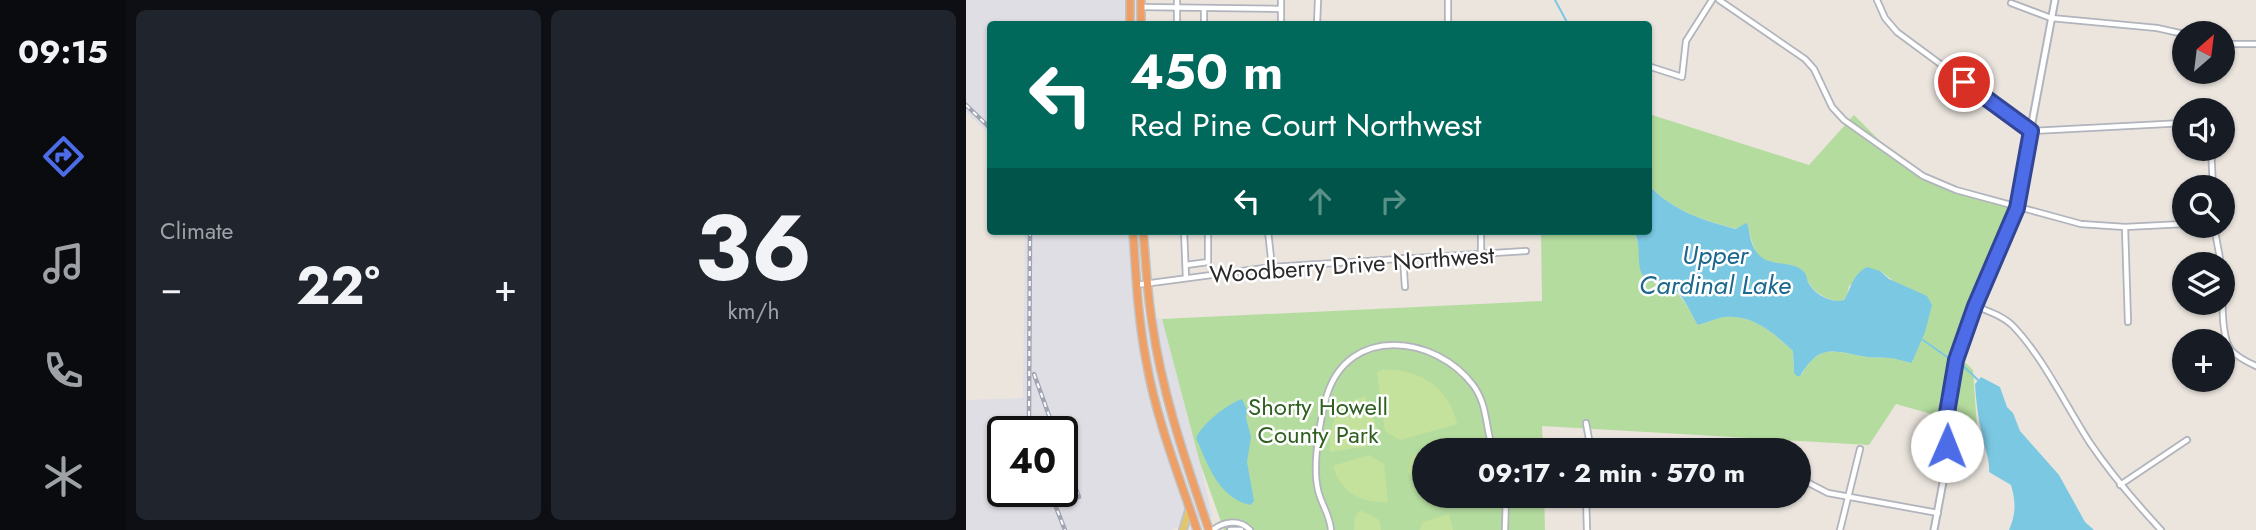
<!DOCTYPE html>
<html lang="en">
<head>
<meta charset="utf-8">
<style>
  body { margin:0; font-family:Jost,sans-serif; background:#20242c; color:#f1f3f6; height:100vh; display:flex; flex-direction:column; font-size:26px; white-space:nowrap }
  * { box-sizing:border-box; margin:0 }
  p { font-size:23px; color:#9ea1a6 }
  .icon { flex:none; width:38px; height:38px; fill:none; stroke:currentColor; stroke-width:2; stroke-linecap:round; stroke-linejoin:round }
  .map { position:relative; flex:1; overflow:hidden }
  .side { display:flex; flex-direction:column; gap:10px; padding:10px; background:#0d0f14; width:840px }
  .side>* { flex:none }
  .top-card { position:absolute; left:21px; top:21px; width:665px; height:214px; border-radius:7px; box-shadow:0 2px 5px #0004; background:#00695c; color:#fff; overflow:hidden }
  .needle { width:46px; rotate:28deg }
  .buttons { position:absolute; left:1206px; top:21px; display:grid; gap:14px }
  .buttons a { display:grid; place-items:center; width:63px; height:63px; border-radius:50%; background:#171b24; box-shadow:0 2px 5px #0004; font-size:35px }
  .speed { position:absolute; left:21px; top:416px; display:flex; gap:14px; font-size:35px; font-weight:700; text-align:center }
  .speed>* { display:grid; place-content:center; width:91px; height:91px; border-radius:50%; background:#171b24; box-shadow:0 2px 5px #0004; line-height:1 }
  .speed .limit { border:4px solid #111; border-radius:10px; background:#fff; color:#111 }
  .pin { position:absolute; display:grid; place-items:center; width:60px; height:60px; color:#fff; margin:-30px; border:4px solid #fff; border-radius:50%; box-shadow:0 2px 7px #0007 }
  .me { position:absolute; width:77px; margin:-38px; rotate:1deg; stroke-linejoin:round; filter:drop-shadow(0 0 5px #0008) }
  .turn { display:flex; align-items:center; gap:24px; height:147px; padding:0 28px; font-size:32px }
  .turn .icon { width:91px; height:91px; stroke-width:2.5 }
  .turn b { display:block; font-size:49px; line-height:60px }
  .lanes { display:flex; align-items:center; height:66px; padding:0 28px; background:#0003; justify-content:center; gap:35px; direction:ltr }
  .lanes .off { opacity:.35 }
  .big { font-size:52px; font-weight:700; line-height:1.1 }
  .side .card { flex:1; display:flex; flex-direction:column; justify-content:center; gap:10px; min-width:0; padding:0 24px; border-radius:10px; background:#20242c }
  .side .dial { align-items:center; gap:0 }
  .dial b { font-size:91px; line-height:1 }
  .heat { display:flex; justify-content:space-between; align-items:center; font-size:38px; direction:ltr }
  .side .tiles { flex:1; display:grid; gap:10px; grid-template-columns:repeat(2,1fr) }
  .trip { position:absolute; left:446px; top:438px; width:399px; height:70px; border-radius:35px; background:#171b24; box-shadow:0 2px 5px #0004; font-weight:700; line-height:70px; text-align:center }
  main { display:flex; flex:1; min-height:0 }
  .menu { display:flex; flex-direction:column; width:126px; justify-content:space-around; align-items:center; background:#090b0e; color:#9ea1a6 }
  .menu .icon { width:49px; height:49px }
  .menu .current { color:#4d6ce8 }
  .menu b { font-size:32px; color:#f1f3f6 }
  .map>svg:first-child { display:block }
  .industrial { fill:#dfdee4; fill-rule:evenodd }
  .green { fill:#b5dc9f }
  .pitch { fill:#c5e29c }
  .water { fill:#7bc8e3 }
  .lines { fill:none; stroke-linecap:round; stroke-linejoin:round }
  .stream { stroke:#7bc8e3; stroke-width:2 }
  .street-casing { stroke:#b1b4bc; stroke-width:8 }
  .secondary-casing { stroke:#b1b4bc; stroke-width:9 }
  .primary-casing { stroke:#c3c3c3; stroke-width:10 }
  .highway-casing { stroke:#c3c3c3; stroke-width:10 }
  .street { stroke:#fff; stroke-width:4.5 }
  .secondary { stroke:#fff; stroke-width:5 }
  .primary { stroke:#e3c66b; stroke-width:6 }
  .highway { stroke:#ee9f65; stroke-width:7 }
  .rail-casing { stroke:#a1a4b3; stroke-width:4.5 }
  .rail { stroke:#fff; stroke-width:2; stroke-dasharray:5; stroke-linecap:butt }
  .route-casing { stroke:#324697; stroke-width:18 }
  .route { stroke:#4d6ce8; stroke-width:12 }
  .labels { text-anchor:middle; stroke-width:5; stroke-linejoin:round; paint-order:stroke }
  .street-label { font-size:24px; fill:#2a2a2a; stroke:#fff }
  .park-label { font-size:24px; fill:#2f6021; stroke:#fff }
  .water-label { font-size:26px; font-style:italic; fill:#1b678e; stroke:#fff }
</style>
</head>
<body>
<main>
<nav class="menu">
<b>09:15</b>
<svg class="icon current" aria-label="directions" viewBox="0 0 24 24"><path d="M12 3l9 9-9 9-9-9zM9 14v-3h6M13 9l2 2-2 2"/></svg>
<svg class="icon" aria-label="music" viewBox="0 0 24 24"><path d="M9 18V5l10-2v13"/><circle cx="6" cy="18" r="3"/><circle cx="16" cy="16" r="3"/></svg>
<svg class="icon" aria-label="phone" viewBox="0 0 24 24"><path d="M5 4h4l2 5-3 2q2 4 5 5l2-3 5 2v4C11 20 4 13 5 4z"/></svg>
<svg class="icon" aria-label="climate" viewBox="0 0 24 24"><path d="M12 3v18M4 7l16 10M4 17L20 7"/></svg>
</nav>
<section class="side">
<div class="tiles">
<div class="card"><p>Climate</p>
<div class="heat"><a>−</a><b class="big">22°</b><a>+</a></div>
</div>
<div class="card dial"><b>36</b><p>km/h</p></div>
</div>
</section>
<div class="map">
<svg width="1290" height="530" viewBox="0 0 1290 530">
  <rect width="100%" height="100%" fill="#ebe5de"/>
  <!-- industrial -->
  <g class="industrial">
    <path d="M0 0H173L172 24H24V135L0 112Z"/>
    <path d="M59 231H174L173 293 177 321 196 318 234 463 246 516 205 530H0V400L57 398ZM37 432H96V492H37Z"/>
  </g>
  <!-- green -->
  <path class="green" d="M683 114 843 165 888 115 926 153 975 183 1046 209 1027 252 990 354 1007 370 1011 427 930 404 903 445 576 426 577 450H458V495H578L579 530H258L234 463 196 319 576 301 575 231H666C673 238 677 268 681 280 712 284 718 301 732 325 741 323 750 318 759 317 788 315 807 333 827 351L828 373 835 375C853 345 864 350 895 356 907 359 922 356 934 359 937 361 941 362 944 363L947 360 930 283 914 271 883 286 881 295 876 302C864 301 849 294 843 283 839 278 840 273 834 269 826 263 817 265 807 264 789 261 785 240 782 225L780 224 771 229C738 221 705 210 683 185Z"/>
  <!-- pitch -->
  <g class="pitch">
    <path d="M416 370C452 368 483 387 491 424L434 440 419 431 411 372Z"/>
    <path d="M399 396 412 431 402 446 364 452C361 425 372 403 399 396Z"/>
    <path d="M480 438 486 450H458V492L442 472 446 456Z"/>
    <path d="M403 455 418 464 422 502C395 503 375 493 367 466Z"/>
    <path d="M394 510 413 520 415 530H388L389 518Z"/>
    <path d="M483 514 487 530H454L457 522Z"/>
  </g>
  <!-- water -->
  <g class="water">
    <path d="M683 185C705 210 738 221 770 229L780 223 782 225C784 236 785 247 793 255 806 268 826 259 838 272 841 275 840 277 842 282 848 294 865 304 878 300 886 287 886 275 901 267L914 271 923 279 961 296 966 305 959 332 947 360 945 363C941 362 938 361 934 360 922 356 907 359 895 356 864 350 853 345 834 376H831L828 373 827 351C807 333 788 315 759 317 750 318 741 323 732 325 724 313 718 294 703 285 696 281 684 284 678 277 668 265 678 243 666 231H682Z"/>
    <path d="M1015 377 1034 387 1041 407 1047 413 1054 431 1093 475 1119 522 1128 530H1043C1050 514 1050 502 1045 485L1023 472C1024 458 1018 448 1016 434 1012 418 1010 401 1009 384Z"/>
    <path d="M276 399 281 410 280 418 285 437 281 462 288 501 284 505C252 497 242 465 230 438 237 423 260 405 276 399Z"/>
  </g>
  <g class="lines">
    <!-- stream -->
    <g class="stream">
      <path d="M589 0 602 24"/>
      <path d="M957 340 984 359"/>
      <path d="M995 364 1012 380"/>
    </g>
    <defs>
      <g id="street">
        <path d="M315 0V24"/>
        <path d="M753 0 839 59 848 69 866 107 878 120 957 176 990 190 1115 224 1159 227 1218 224"/>
        <path d="M911 0 919 18 931 32 1065 131 1218 123"/>
        <path d="M1045 3 1085 18 1191 28 1218 34"/>
        <path d="M175 7 315 9"/>
        <path d="M211 24V0"/>
        <path d="M238 24V8"/>
        <path d="M351 24 352 0"/>
        <path d="M482 24V0"/>
        <path d="M1256 44H1290"/>
        <path d="M682 66 716 77 720 41 746 0"/>
        <path d="M1245 149 1247 187"/>
        <path d="M1248 226 1255 264"/>
        <path d="M1159 227 1162 322"/>
        <path d="M218 231 220 278"/>
        <path d="M302 231 306 267"/>
        <path d="M515 231V256"/>
        <path d="M437 258 439 287"/>
        <path d="M220 265 242 262V231"/>
        <path d="M1256 278C1257 296 1254 338 1266 351 1273 358 1281 362 1290 366"/>
        <path d="M170 285 306 267 560 251"/>
        <path d="M1009 306C1022 311 1037 316 1047 326 1077 357 1100 406 1124 443 1145 474 1169 502 1195 530"/>
        <path d="M620 423 625 450"/>
        <path d="M833 478 862 493 972 513"/>
        <path d="M1154 485 1221 440"/>
        <path d="M620 495 621 530"/>
        <path d="M247 530C258 521 274 519 284 530"/>
        <path d="M264 530H275"/>
        <path d="M365 530C364 515 355 504 352 490 346 465 354 420 361 395 383 325 469 335 507 385 522 405 519 427 527 450"/>
        <path d="M539 530 540 495"/>
        <path d="M874 530 894 449"/>
      </g>
      <path id="secondary" d="M968 530 981 461V413L988 370 1009 306 1050 208 1089 0"/>
      <path id="primary" d="M217 530 223 510"/>
      <g id="highway">
        <path d="M175 0V24"/>
        <path d="M164 24V0"/>
        <path d="M167 231C170 276 172 321 181 365 191 421 213 476 231 530"/>
        <path d="M177 231C180 261 181 292 186 322 196 394 220 462 243 530"/>
      </g>
    </defs>
    <!-- street casing -->
    <use href="#street" class="street-casing"/>
    <!-- secondary casing -->
    <use href="#secondary" class="secondary-casing"/>
    <!-- primary casing -->
    <use href="#primary" class="primary-casing"/>
    <!-- highway casing -->
    <use href="#highway" class="highway-casing"/>
    <!-- street -->
    <use href="#street" class="street"/>
    <!-- secondary -->
    <use href="#secondary" class="secondary"/>
    <!-- primary -->
    <use href="#primary" class="primary"/>
    <!-- highway -->
    <use href="#highway" class="highway"/>
    <defs>
      <g id="rail">
        <path d="M0 105 24 128"/>
        <path d="M64 231 63 415 65 432"/>
        <path d="M68 374 89 432"/>
        <path d="M96 452 113 497"/>
        <path d="M84 492 99 530"/>
      </g>
    </defs>
    <!-- rail casing -->
    <use href="#rail" class="rail-casing"/>
    <!-- rail -->
    <use href="#rail" class="rail"/>
  </g>
  <g class="lines">
    <defs>
      <path id="route" d="M981 446V413L990 360 1009 306 1051 208 1065 131 998 82"/>
    </defs>
    <!-- route casing -->
    <use href="#route" class="route-casing"/>
    <!-- route -->
    <use href="#route" class="route"/>
  </g>
  <g class="labels">
    <!-- street labels -->
    <g class="street-label">
      <text transform="translate(386 265) rotate(-4)" y="8">Woodberry Drive Northwest</text>
    </g>
    <!-- park labels -->
    <g class="park-label">
      <text x="352" y="415">Shorty Howell<tspan x="352" dy="28">County Park</tspan></text>
    </g>
    <!-- water labels -->
    <g class="water-label">
      <text x="749" y="264">Upper<tspan x="749" dy="30">Cardinal Lake</tspan></text>
    </g>
  </g>
</svg>
<div class="buttons">
<a><svg class="needle" viewBox="-14 -14 28 28"><path d="M0-13l5 13h-10z" fill="#e53935"/><path d="M0 13l5-13h-10z" fill="#9ea1a6"/></svg></a>
<a><svg class="icon" aria-label="sound" viewBox="0 0 24 24"><path d="M4 9h4l5-4v14l-5-4H4zM17 9q2 3 0 6"/></svg></a>
<a><svg class="icon" aria-label="search" viewBox="0 0 24 24"><circle cx="10" cy="10" r="6"/><path d="M15 15l6 6"/></svg></a>
<a><svg class="icon" aria-label="layers" viewBox="0 0 24 24"><path d="M12 4l9 5-9 5-9-5zM3 14l9 5 9-5"/></svg></a>
<a>+</a>
</div>
<div class="speed"><div class="limit">40</div></div>
<div class="pin" style="left:998px;top:82px;background:#d93025"><svg class="icon" aria-label="arrive" viewBox="0 0 24 24"><path d="M6 21V4h12l-3 4 3 4H6"/></svg></div>
<svg class="me" style="left:981px;top:446px" viewBox="-20 -20 40 40"><circle r="19" fill="#fff"/><path d="M0-13L10 11 0 6-10 11z" fill="#4d6ce8"/></svg>
<div class="trip">09:17 · 2 min · 570 m</div>
<div class="top-card">
<div class="turn"><svg class="icon" aria-label="left" viewBox="0 0 24 24"><path d="M17 20v-9H6M10 6l-5 5 5 5"/></svg><div><b>450 m</b>Red Pine Court Northwest</div></div>
<div class="lanes"><svg class="icon" aria-label="left" viewBox="0 0 24 24"><path d="M17 20v-9H6M10 6l-5 5 5 5"/></svg><svg class="icon off" aria-label="ahead" viewBox="0 0 24 24"><path d="M12 20V5M6 11l6-6 6 6"/></svg><svg class="icon off" aria-label="right" viewBox="0 0 24 24"><path d="M7 20v-9h11M14 6l5 5-5 5"/></svg></div>
</div>
</div>
</main>
</body>
</html>
